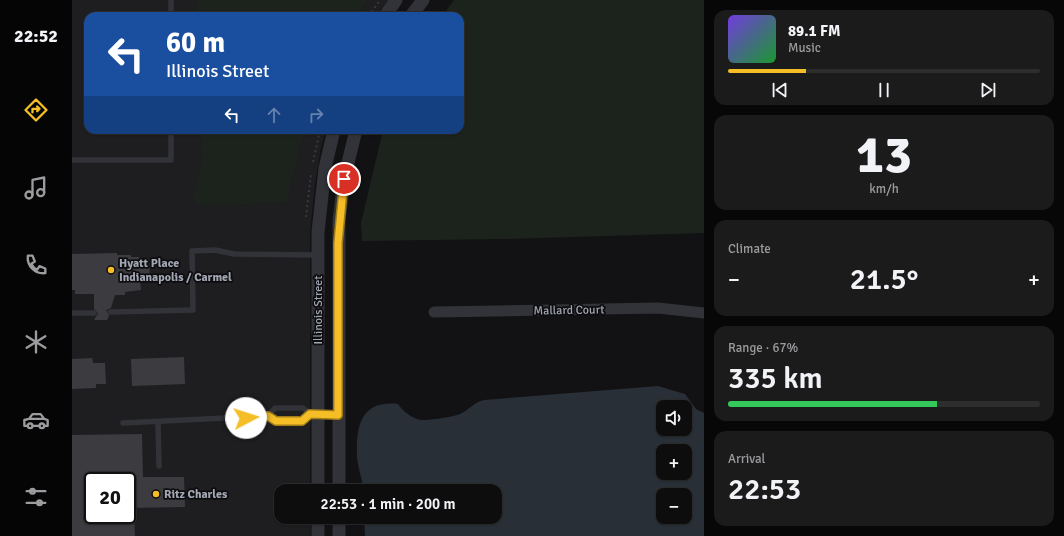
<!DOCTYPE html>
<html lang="en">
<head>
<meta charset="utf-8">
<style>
  body { margin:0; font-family:Signika,sans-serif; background:#1c1b1c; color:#f1f3f6; height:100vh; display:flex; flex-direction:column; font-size:15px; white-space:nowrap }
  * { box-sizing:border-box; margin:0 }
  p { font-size:13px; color:#9b9c9e }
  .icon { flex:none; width:22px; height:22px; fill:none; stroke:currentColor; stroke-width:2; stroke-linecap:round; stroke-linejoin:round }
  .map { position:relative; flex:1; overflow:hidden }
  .drawer { display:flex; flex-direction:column; gap:10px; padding:10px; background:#080708; width:360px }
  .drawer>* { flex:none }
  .hud { position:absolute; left:12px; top:12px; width:380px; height:122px; border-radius:12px; box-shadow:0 1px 3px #0004,0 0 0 1px #2e2d2e; background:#1a4fa0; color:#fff; overflow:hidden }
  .controls { position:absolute; left:584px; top:400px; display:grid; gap:8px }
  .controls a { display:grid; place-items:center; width:36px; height:36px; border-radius:8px; background:#0e0d0e; box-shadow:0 1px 3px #0004,0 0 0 1px #2e2d2e; font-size:20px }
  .speed { position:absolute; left:12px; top:472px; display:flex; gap:8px; font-size:20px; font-weight:700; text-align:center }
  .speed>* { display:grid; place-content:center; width:52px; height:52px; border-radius:50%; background:#0e0d0e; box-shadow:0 1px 3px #0004,0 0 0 1px #2e2d2e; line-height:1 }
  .speed .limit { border:2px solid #111; border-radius:6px; background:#fff; color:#111 }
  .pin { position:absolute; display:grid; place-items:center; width:34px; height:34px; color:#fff; margin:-17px; border:2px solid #fff; border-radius:50%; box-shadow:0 1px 4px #0007 }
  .me { position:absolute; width:44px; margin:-22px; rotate:85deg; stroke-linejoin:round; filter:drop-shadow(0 0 3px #0008) }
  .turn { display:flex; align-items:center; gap:14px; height:84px; padding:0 16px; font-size:18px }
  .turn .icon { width:52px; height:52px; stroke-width:2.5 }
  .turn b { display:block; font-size:28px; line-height:34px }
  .lanes { display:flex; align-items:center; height:38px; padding:0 16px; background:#0003; justify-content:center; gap:20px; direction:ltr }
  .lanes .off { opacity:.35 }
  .big { font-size:30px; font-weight:600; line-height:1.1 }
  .drawer .card { flex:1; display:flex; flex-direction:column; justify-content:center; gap:6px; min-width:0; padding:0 14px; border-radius:12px; background:#1c1b1c }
  .drawer .dial { align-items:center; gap:0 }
  .dial b { font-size:52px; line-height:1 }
  .song { display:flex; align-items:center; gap:12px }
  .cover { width:48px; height:48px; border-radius:6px; background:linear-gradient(135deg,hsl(260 70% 55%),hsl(130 70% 35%)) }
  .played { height:4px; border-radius:2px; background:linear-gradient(90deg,#f5be27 25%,#2e2d2e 25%) }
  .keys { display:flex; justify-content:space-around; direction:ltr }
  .heat { display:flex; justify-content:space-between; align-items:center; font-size:22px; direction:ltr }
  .charge { height:6px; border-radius:3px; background:linear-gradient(90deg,#34c759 67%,#2e2d2e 0) }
  .trip { position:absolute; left:202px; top:484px; width:228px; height:40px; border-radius:12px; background:#0e0d0e; box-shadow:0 1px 3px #0004,0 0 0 1px #2e2d2e; font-weight:600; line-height:40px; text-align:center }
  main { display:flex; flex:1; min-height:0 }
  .tab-bar { display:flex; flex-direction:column; width:72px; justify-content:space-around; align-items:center; background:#060506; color:#9b9c9e }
  .tab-bar .icon { width:28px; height:28px }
  .tab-bar .on { color:#f5be27 }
  .tab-bar b { font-size:18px; color:#f1f3f6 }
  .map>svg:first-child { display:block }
  .built { fill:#1e1d20; fill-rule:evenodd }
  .green { fill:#1c231d }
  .water { fill:#282f37; fill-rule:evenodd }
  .building { fill:#3c3c40 }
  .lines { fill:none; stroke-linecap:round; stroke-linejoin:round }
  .path { stroke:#383a3f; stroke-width:2; stroke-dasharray:2 3; stroke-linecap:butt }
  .service { stroke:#323338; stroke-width:5.5 }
  .minor { stroke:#323338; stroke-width:11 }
  .tertiary { stroke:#323338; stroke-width:13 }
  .route-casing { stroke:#9f7c19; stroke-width:10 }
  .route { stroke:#f5be27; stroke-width:7 }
  .poi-dot { fill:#f5be27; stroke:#0d0c0e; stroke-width:1.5 }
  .labels { text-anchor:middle; stroke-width:3.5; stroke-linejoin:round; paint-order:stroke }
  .poi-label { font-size:12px; font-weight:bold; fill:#a2a7b4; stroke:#0d0c0e; text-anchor:start }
  .street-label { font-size:12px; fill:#a2a7b4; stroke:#0d0c0e }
</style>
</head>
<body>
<main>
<nav class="tab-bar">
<b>22:52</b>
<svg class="icon on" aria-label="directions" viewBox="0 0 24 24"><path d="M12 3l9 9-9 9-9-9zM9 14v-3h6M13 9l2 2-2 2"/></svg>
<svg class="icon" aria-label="music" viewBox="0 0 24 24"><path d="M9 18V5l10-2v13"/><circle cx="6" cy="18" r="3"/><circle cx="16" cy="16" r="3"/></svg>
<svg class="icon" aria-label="phone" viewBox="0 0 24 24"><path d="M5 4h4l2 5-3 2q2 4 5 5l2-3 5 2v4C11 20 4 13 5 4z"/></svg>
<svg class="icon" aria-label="climate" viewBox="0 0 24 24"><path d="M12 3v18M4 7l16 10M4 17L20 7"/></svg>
<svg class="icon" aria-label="car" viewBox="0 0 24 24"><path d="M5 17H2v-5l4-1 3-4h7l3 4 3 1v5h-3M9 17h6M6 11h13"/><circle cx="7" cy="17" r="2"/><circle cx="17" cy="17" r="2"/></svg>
<svg class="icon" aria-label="filters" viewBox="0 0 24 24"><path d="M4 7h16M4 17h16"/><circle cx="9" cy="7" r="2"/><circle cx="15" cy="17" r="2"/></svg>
</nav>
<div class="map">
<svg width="632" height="536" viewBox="0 0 632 536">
  <rect width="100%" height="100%" fill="#121113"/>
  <!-- built -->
  <path class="built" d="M0 0H316L304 16H16V130H254L249 147 243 185 238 234V491H209V517H238L239 536H0ZM21 481H55V515H21Z"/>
  <!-- green -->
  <g class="green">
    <path d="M124 0H295L285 16H126Z"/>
    <path d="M382 0H632V233L432 239 290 241 289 223 311 130H388V16H370Z"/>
    <path d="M129 130H232L214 202 132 206 122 202 121 197 131 159Z"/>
  </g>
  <!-- water -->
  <path class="water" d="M586 386 613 394 624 409 632 413V536H293L292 517H423V491H291C291 480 286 469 285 457 284 427 288 400 326 404 330 410 337 416 345 419 352 422 380 417 388 414 397 410 402 402 412 400ZM591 407H613V429H591ZM591 451H613V473H591ZM591 495H613V517H591Z"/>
  <!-- building -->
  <g class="building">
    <path d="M45 253V255H59V257H67V259H77L78 281H68L69 290 53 292V295H43L39 308 34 310 37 316 35 320H22L26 313 22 309V294H3V290H0V254Z"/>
    <path d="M112 357 113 384 60 386 59 359Z"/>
    <path d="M20 358 21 363H33L34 384H24V388L0 389V359Z"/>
    <path d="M70 434 71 477H112L113 507 55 508V481H21V515H62L63 536H0V435Z"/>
  </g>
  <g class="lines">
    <!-- path -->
    <g class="path">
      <path d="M297 16 308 0"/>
      <path d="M241 162 248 130"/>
      <path d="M234 217 239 174"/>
    </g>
    <!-- service -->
    <g class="service">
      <path d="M99 0V16"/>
      <path d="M0 160H99V130"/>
      <path d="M38 312 121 310 120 251 143 250 162 254 245 255"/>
      <path d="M0 313H22"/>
      <path d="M196 416 203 408H231L238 414 266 415"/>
      <path d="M86 422 87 466"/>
      <path d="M51 423 196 416C209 424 227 423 238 414"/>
    </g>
    <!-- minor -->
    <path class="minor" d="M362 312 586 308 632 313"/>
    <!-- tertiary -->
    <g class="tertiary">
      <path d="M313 16 324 0"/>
      <path d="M339 16 351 0"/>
      <path d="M246 491V232L253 168 262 130"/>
      <path d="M267 491V221L272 179 284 130"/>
      <path d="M246 517V536"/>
      <path d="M267 517V536"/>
    </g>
  </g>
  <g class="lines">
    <defs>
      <path id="route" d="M174 418 196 416 204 421H230L238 414 266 415V243L272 179"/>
    </defs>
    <!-- route casing -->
    <use href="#route" class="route-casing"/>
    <!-- route -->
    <use href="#route" class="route"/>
  </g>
  <!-- markers -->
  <g class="poi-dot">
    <circle cx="39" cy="270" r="4"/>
    <circle cx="84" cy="494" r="4"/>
  </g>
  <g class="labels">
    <!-- poi labels -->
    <g class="poi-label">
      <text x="47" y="267">Hyatt Place<tspan x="47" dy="14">Indianapolis / Carmel</tspan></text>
      <text x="92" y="498">Ritz Charles</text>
    </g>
    <!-- street labels -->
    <g class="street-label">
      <text transform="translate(246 310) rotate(-90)" y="4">Illinois Street</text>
      <text transform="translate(497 310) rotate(-1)" y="4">Mallard Court</text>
    </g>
  </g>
</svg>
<div class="controls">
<a><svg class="icon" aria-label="sound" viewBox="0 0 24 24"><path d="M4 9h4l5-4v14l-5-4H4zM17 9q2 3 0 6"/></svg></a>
<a>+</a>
<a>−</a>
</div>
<div class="speed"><div class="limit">20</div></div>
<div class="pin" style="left:272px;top:179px;background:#d93025"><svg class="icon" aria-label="arrive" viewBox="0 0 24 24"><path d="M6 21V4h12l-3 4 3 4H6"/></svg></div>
<svg class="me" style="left:174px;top:418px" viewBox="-20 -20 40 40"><circle r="19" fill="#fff"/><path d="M0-13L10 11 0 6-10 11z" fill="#f5be27"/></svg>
<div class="trip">22:53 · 1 min · 200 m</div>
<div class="hud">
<div class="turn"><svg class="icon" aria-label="left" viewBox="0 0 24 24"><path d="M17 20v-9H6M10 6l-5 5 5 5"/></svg><div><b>60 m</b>Illinois Street</div></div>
<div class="lanes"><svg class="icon" aria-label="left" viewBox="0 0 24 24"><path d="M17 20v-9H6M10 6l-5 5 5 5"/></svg><svg class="icon off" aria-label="ahead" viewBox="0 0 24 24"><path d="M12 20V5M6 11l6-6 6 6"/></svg><svg class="icon off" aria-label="right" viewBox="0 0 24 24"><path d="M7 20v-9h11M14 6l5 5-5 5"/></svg></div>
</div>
</div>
<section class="drawer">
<div class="card">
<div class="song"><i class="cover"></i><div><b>89.1 FM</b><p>Music</p></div></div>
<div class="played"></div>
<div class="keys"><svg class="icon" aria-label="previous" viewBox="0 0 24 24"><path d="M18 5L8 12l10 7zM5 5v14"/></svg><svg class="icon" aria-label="pause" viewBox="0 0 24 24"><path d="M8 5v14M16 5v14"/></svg><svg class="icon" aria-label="next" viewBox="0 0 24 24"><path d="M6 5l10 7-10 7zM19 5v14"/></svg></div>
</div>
<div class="card dial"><b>13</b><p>km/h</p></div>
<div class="card"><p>Climate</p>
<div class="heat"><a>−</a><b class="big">21.5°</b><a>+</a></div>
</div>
<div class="card"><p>Range · 67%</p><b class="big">335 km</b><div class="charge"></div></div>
<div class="card"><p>Arrival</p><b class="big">22:53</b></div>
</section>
</main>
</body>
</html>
